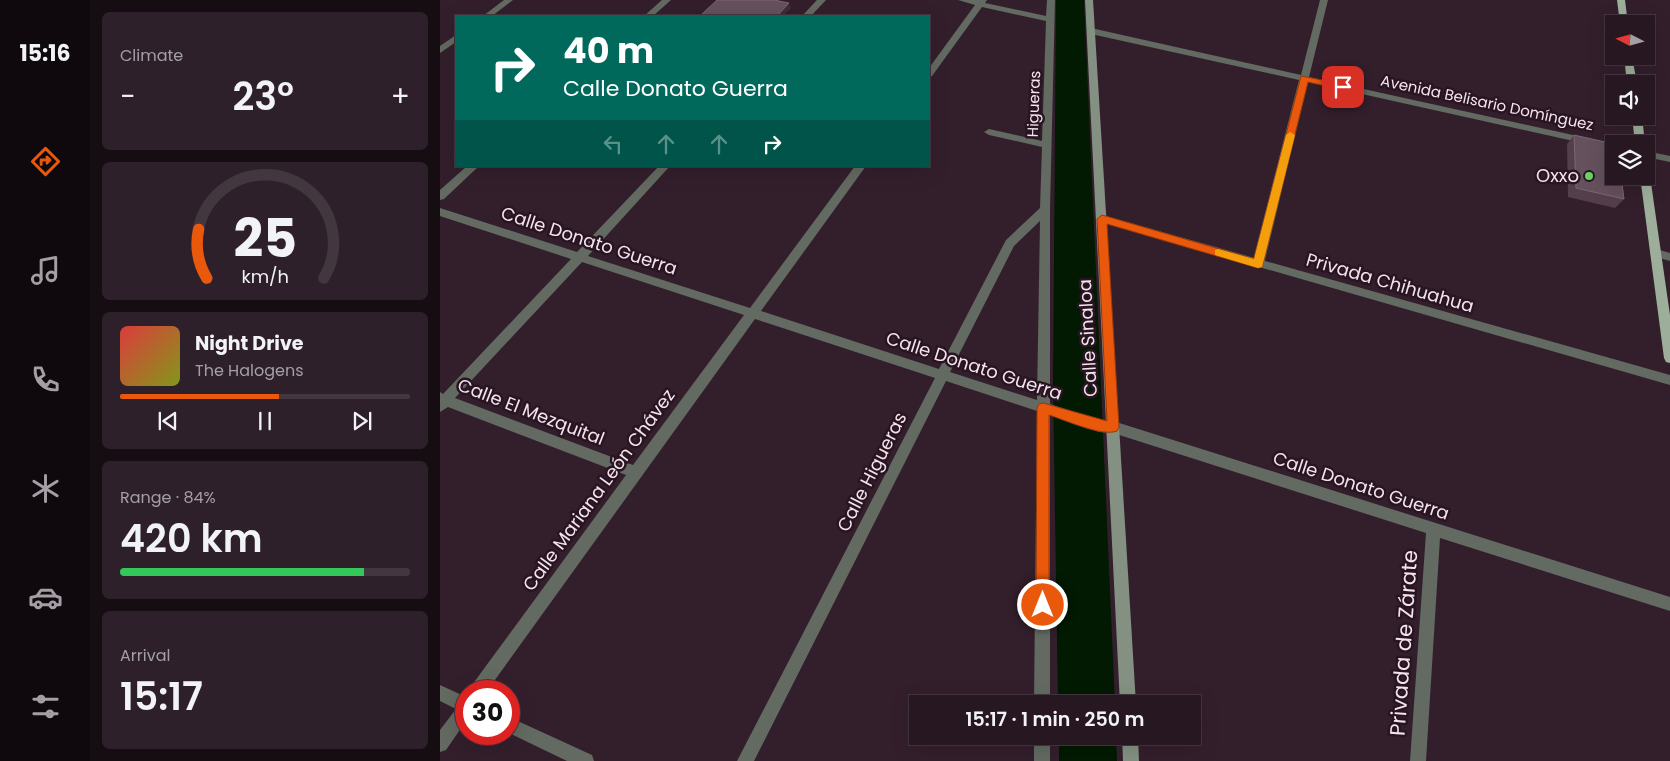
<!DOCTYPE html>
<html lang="en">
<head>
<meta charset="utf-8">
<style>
  body { margin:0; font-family:Poppins,sans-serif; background:#2e202a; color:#f1f3f6; height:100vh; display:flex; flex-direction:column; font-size:19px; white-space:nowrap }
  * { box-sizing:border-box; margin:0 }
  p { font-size:16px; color:#a49fa5 }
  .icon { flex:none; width:28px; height:28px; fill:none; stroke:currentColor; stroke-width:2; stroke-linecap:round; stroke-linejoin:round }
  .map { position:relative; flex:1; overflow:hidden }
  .side { display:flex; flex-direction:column; gap:12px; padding:12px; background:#150d12; width:350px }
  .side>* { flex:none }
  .hud { position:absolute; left:15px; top:15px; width:475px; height:152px; border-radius:0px; box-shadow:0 5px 20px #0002,0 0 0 1px #42363f; background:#00695c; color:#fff; overflow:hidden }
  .needle { width:32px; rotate:276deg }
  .controls { position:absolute; left:1165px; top:15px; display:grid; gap:10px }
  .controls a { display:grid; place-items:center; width:50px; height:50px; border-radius:0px; background:#261721; box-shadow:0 5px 20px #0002,0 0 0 1px #42363f; font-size:25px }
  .speed { position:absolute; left:15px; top:680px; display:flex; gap:10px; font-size:25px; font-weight:700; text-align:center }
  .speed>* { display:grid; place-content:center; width:65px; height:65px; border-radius:50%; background:#261721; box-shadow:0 5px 20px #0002,0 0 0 1px #42363f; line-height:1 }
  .speed .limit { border:8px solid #d22; background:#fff; color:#111 }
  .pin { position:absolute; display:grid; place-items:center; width:42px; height:42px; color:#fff; margin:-21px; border-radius:10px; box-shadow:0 2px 8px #0006 }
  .me { position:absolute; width:55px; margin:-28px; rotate:0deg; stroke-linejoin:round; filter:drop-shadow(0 0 4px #0008) }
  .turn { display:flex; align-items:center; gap:18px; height:105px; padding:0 25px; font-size:22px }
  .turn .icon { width:65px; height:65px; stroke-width:2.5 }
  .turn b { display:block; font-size:35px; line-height:42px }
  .lanes { display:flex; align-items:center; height:48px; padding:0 25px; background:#0003; justify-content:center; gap:25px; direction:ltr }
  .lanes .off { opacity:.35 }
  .big { font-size:38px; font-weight:600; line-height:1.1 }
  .side .tile { flex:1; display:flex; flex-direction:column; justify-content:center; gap:8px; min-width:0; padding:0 18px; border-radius:8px; background:#2e202a }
  .side .dial { align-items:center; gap:0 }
  .dial svg { height:130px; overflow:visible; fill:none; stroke:#42363f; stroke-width:7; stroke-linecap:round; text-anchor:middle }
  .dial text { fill:#f1f3f6; stroke:none }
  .song { display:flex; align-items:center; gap:15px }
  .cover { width:60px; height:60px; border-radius:8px; background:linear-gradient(135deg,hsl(0 70% 55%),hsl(70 70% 35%)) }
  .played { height:5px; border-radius:2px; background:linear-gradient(90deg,#ea580c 55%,#42363f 55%) }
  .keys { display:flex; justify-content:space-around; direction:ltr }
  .heat { display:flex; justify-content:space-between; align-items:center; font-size:28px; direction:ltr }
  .charge { height:8px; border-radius:4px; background:linear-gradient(90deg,#34c759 84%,#42363f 0) }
  .trip { position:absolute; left:469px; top:695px; width:292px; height:50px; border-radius:0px; background:#261721; box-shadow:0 5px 20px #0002,0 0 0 1px #42363f; font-weight:600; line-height:50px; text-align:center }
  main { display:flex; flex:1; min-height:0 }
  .menu { display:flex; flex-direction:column; width:90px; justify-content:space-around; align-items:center; background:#0f090d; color:#a49fa5 }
  .menu .icon { width:35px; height:35px }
  .menu .current { color:#ea580c }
  .menu b { font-size:22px; color:#f1f3f6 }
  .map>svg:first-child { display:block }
  .water { fill:#011a01 }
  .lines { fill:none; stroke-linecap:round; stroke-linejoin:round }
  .lane { fill:#626a61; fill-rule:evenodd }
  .street { fill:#626a61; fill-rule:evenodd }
  .secondary { fill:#849182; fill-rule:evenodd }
  .primary { fill:#9daf9b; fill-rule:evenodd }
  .wall { fill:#543e4c }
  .shaded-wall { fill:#402a38 }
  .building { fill:#65505d; stroke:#7b6774 }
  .route { fill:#ea580c; stroke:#983908 }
  .slow { fill:#f59e0b }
  .poi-dot { fill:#6ad363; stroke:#291522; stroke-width:2 }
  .labels { text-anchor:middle; stroke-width:5; stroke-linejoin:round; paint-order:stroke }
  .far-street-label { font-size:15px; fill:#f2e3ec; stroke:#291522 }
  .poi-label { font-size:18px; fill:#f2e3ec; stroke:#291522; text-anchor:end }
  .street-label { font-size:18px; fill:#f2e3ec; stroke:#291522 }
  .near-street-label { font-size:21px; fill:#f2e3ec; stroke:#291522 }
</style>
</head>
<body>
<main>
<nav class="menu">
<b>15:16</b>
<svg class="icon current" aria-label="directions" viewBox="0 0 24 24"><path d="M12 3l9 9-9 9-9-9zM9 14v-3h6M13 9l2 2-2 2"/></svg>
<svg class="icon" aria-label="music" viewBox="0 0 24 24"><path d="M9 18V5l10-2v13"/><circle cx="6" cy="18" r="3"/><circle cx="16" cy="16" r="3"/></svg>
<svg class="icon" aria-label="phone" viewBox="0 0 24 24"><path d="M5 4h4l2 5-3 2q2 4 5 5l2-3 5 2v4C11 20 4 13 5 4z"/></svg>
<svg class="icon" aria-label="climate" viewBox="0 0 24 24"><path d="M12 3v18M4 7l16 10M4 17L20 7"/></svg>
<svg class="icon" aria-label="car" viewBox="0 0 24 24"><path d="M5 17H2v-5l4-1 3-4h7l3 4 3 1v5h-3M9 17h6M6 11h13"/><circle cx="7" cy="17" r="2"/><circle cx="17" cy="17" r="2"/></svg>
<svg class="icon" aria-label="filters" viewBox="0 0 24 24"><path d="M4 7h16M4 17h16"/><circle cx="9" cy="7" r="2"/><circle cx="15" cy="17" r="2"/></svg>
</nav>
<section class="side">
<div class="tile"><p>Climate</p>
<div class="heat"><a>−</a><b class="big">23°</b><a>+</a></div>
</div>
<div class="tile dial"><svg viewBox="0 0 100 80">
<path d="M14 69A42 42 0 1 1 86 69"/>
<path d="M14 69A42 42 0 0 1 9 39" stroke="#ea580c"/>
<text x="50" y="56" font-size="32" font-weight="700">25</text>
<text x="50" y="72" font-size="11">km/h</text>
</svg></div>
<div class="tile">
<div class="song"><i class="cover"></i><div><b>Night Drive</b><p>The Halogens</p></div></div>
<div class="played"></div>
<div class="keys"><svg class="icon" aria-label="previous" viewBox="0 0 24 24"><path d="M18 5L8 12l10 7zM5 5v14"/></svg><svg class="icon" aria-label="pause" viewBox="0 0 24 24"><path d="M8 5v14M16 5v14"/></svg><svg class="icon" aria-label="next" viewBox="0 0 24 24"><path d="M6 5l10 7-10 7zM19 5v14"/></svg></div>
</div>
<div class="tile"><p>Range · 84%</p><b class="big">420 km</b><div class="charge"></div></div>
<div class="tile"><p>Arrival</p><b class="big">15:17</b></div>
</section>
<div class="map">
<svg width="1230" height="761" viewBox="0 0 1230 761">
  <rect width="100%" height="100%" fill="#331f2c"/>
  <!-- water -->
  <g class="water">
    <path d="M616 0H644L675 704H618L613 387Z"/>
    <path d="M619 736H676L677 761H619Z"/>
  </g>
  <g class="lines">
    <!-- lane -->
    <g class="lane">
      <path d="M662 215 1230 375V385L659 221 657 219 659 217Z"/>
      <path d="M1216 249 1230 253V261L1212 256 1211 253 1212 250Z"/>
    </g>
    <!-- street -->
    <g class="street">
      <path d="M64 0H73L52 16H43Z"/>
      <path d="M222 0H231L213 16H204Z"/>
      <path d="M377 0H386L371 16H362Z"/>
      <path d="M518 0H547L545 3 606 16 607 0H615L610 209V404L659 420 673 421 1230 597V611L1000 538 986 761H970L986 533 673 433 659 432 610 415V704H594L597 411 506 381 314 761H297L495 378 315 319 47 691H30L32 685 186 475 8 407 0 412V392L3 394 131 259 0 216V208L137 252 219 166H230L148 256 310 308 415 166H426L321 311 499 369 566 240 600 208 602 147 549 135 544 132 549 129 602 141 606 21 542 7 492 76 489 77V68L535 5ZM600 221 597 400 510 372 574 246ZM142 262 304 315 193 465 15 398Z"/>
      <path d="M880 0H888L869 77 1174 144V150L868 82 824 264 822 267H814L812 264 859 80 651 34 647 31 651 28 861 75Z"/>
      <path d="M16 35V42L0 53V46Z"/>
      <path d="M1206 151 1230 156V162L1206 157Z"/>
      <path d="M27 166H39L4 199 0 200V190Z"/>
      <path d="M0 685 26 697V721L6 750 0 752V730L16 709 0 701Z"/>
      <path d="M69 717 152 755 154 761H127L69 733Z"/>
      <rect x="594" y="736" width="16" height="25"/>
    </g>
    <!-- secondary -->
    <g class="secondary">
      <path d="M645 0H653L696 704H680Z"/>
      <path d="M682 736H698L699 761H683Z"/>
    </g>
    <!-- primary -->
    <g class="primary">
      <path d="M1177 0H1185L1188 24H1180Z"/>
      <path d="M1184 56H1192L1197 84H1187Z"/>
      <path d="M1192 116H1202L1205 144H1195Z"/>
      <path d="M1206 173 1210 176 1230 315V363L1226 362 1224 358 1200 176H1206Z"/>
    </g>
  </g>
  <!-- wall -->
  <path class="wall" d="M1134 135 1184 199 1175 208 1128 197 1127 144Z"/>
  <!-- shaded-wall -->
  <path class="shaded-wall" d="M349 3 351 8 343 16H337Z"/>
  <!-- building -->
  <g class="building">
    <path d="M277 0H334L349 3 337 16H260Z"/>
    <path d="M1134 135 1174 144V176H1181L1184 199 1136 188Z"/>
  </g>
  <!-- route -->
  <path class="route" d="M861 76 903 84 907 87 903 90 868 82 822 267 818 268 667 224 679 427 677 431C662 437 625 420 609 415V605L607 610 603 612 598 610 596 605 597 408 599 404 603 403 667 421 657 219 662 215 814 259Z"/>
  <!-- slow -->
  <path class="slow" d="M850 132 855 135 822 267 818 268 775 255V250L778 249 814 259 846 135Z"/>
  <!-- markers -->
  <circle class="poi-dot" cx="1149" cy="176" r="5"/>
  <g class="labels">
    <!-- far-street labels -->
    <g class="far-street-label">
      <text transform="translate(1047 103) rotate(12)" y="5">Avenida Belisario Domínguez</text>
      <text transform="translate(594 104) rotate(-88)" y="5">Higueras</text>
    </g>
    <!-- poi labels -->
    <g class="poi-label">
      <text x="1139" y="182">Oxxo</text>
    </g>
    <!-- street labels -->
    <g class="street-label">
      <text transform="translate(149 241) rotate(18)" y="6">Calle Donato Guerra</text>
      <text transform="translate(950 283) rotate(16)" y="6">Privada Chihuahua</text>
      <text transform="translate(648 338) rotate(-93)" y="6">Calle Sinaloa</text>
      <text transform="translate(534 366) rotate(18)" y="6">Calle Donato Guerra</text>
      <text transform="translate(91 412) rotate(21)" y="6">Calle El Mezquital</text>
      <text transform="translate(432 472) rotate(-63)" y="6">Calle Higueras</text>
      <text transform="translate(921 486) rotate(18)" y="6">Calle Donato Guerra</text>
      <text transform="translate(159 490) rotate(-54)" y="6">Calle Mariana León Chávez</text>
    </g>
    <!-- near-street labels -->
    <g class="near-street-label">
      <text transform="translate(964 643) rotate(-86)" y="7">Privada de Zárate</text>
    </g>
  </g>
</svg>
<div class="controls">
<a><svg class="needle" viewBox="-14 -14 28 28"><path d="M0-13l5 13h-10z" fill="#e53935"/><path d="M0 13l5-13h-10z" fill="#a49fa5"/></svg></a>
<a><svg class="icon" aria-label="sound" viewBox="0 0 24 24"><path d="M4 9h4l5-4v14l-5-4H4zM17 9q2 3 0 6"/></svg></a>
<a><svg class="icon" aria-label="layers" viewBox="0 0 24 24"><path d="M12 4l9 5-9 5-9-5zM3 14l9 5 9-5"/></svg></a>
</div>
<div class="speed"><div class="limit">30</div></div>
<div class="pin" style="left:903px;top:87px;background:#d93025"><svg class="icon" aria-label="arrive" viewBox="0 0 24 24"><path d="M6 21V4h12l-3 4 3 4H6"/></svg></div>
<svg class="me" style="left:603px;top:605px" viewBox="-20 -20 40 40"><circle r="17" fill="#ea580c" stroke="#fff" stroke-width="3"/><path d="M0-11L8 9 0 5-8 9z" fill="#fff"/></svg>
<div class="trip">15:17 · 1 min · 250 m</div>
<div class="hud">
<div class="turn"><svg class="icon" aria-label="right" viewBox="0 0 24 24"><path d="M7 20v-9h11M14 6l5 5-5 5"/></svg><div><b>40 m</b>Calle Donato Guerra</div></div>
<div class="lanes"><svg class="icon off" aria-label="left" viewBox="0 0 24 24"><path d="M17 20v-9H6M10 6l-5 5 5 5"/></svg><svg class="icon off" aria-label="ahead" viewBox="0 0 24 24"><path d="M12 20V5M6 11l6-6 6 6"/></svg><svg class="icon off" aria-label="ahead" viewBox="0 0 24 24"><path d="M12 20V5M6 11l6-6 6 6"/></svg><svg class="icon" aria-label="right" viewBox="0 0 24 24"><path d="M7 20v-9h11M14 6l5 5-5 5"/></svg></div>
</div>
</div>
</main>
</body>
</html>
